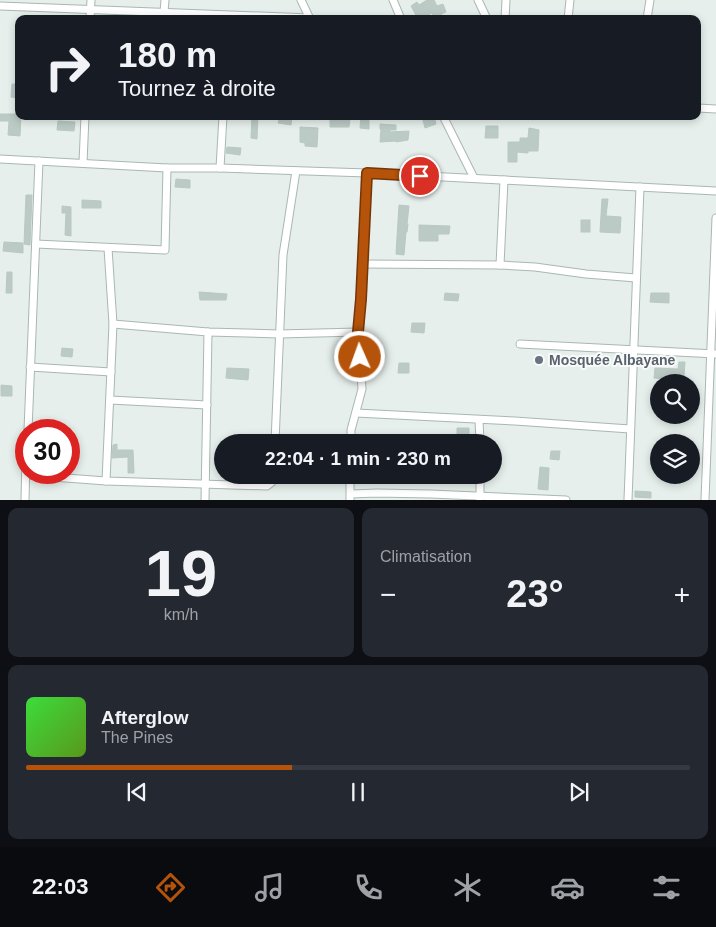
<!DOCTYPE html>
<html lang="fr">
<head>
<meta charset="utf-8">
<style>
  body { margin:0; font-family:Arial,sans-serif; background:#242831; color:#f1f3f6; height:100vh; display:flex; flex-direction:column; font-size:19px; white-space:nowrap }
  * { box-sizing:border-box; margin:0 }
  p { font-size:16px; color:#9ea1a6 }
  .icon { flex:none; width:28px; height:28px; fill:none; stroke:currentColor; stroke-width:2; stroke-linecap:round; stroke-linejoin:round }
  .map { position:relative; height:500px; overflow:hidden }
  .sheet { display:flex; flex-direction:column; gap:8px; padding:8px; background:#0d0f14; flex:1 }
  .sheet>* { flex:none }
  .banner { position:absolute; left:15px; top:15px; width:686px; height:105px; border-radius:10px; box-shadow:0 2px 8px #0003; background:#171b24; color:#f1f3f6; overflow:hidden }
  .buttons { position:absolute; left:650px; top:374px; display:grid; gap:10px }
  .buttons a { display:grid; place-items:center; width:50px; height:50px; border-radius:50%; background:#171b24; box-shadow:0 2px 8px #0003; font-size:25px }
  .speed { position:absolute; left:15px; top:419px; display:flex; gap:10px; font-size:25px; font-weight:700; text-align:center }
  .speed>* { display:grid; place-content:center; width:65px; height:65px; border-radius:50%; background:#171b24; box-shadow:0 2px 8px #0003; line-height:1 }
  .speed .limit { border:8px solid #d22; background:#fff; color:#111 }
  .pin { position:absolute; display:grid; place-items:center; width:42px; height:42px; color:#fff; margin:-21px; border:2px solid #fff; border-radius:50%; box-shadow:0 1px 5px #0007 }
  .me { position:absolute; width:55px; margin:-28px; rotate:358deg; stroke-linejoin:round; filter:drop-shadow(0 0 4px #0008) }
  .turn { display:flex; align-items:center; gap:18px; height:105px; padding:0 20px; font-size:22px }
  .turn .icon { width:65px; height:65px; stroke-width:2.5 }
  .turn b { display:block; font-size:35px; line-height:42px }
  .big { font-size:38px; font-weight:600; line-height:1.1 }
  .sheet .widget { flex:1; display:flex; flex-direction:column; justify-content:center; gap:8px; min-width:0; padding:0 18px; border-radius:10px; background:#242831 }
  .sheet .dial { align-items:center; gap:0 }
  .dial b { font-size:65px; line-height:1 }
  .song { display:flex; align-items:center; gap:15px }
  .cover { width:60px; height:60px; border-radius:8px; background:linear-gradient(135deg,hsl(120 70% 55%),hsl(90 70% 35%)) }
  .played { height:5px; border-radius:2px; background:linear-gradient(90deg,#b45309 40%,#363941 40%) }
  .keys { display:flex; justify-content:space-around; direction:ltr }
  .heat { display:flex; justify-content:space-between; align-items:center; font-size:28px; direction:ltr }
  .sheet .tiles { flex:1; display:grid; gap:8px; grid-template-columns:1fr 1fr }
  .widget:last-child { grid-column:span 2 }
  .trip { position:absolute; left:214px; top:434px; width:288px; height:50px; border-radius:25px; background:#171b24; box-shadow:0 2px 8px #0003; font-weight:600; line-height:50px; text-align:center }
  .dock { display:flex; height:80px; justify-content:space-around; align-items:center; background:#090b0e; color:#9ea1a6 }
  .dock .icon { width:35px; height:35px }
  .dock .active { color:#b45309 }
  .dock b { font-size:22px; color:#f1f3f6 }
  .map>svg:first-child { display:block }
  .building { fill:#bbcac4; stroke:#b8c9c2 }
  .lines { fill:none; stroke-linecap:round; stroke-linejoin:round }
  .minor-casing { stroke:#a8b8b2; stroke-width:9 }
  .minor { stroke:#fff; stroke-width:7 }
  .route-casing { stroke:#753606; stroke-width:12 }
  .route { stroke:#b45309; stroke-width:9 }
  .worship-dot { fill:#6b7280; stroke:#f7fbf9; stroke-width:2 }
  .labels { text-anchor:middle; stroke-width:4; stroke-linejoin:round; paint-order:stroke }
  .worship-label { font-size:14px; font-weight:bold; fill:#5b616d; stroke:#f7fbf9; text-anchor:start }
</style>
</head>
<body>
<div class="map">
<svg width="716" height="500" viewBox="0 0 716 500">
  <rect width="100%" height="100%" fill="#e6efeb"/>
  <!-- building -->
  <g class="building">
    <path d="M427 0H434L437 6 443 4 446 12 441 14 443 19H435L432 13 421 19H418L411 6 417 2 419 5Z"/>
    <path d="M12 84H19V98L11 97Z"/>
    <path d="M0 114H19V116H21L20 136 8 135 9 121H0Z"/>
    <path d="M252 116H258L257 139 251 138Z"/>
    <path d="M280 116 292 117 291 125 278 123Z"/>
    <path d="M361 116H369V129L360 128Z"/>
    <path d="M422 116H434L436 124 425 128Z"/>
    <path d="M343 118 350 119 349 127H330V119L343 120Z"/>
    <path d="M58 121 75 122 74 131 57 130Z"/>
    <path d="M380 124 396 125V130H390V132L409 131 408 140 396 142V141L380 142 381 129H380Z"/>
    <path d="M486 126H498V138H485Z"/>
    <path d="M300 127 318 128 317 147 305 146V143L300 142Z"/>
    <path d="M529 128 539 130 538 151H528V153L517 152V162H508V142H520V138H528Z"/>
    <path d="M227 147 241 148 240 155 226 153Z"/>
    <path d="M176 179 190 180V188L175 187Z"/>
    <path d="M26 195H32L30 245 24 244Z"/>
    <path d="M602 199H608L606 216 621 217 620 233 600 232Z"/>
    <path d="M82 200 101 201V208H82Z"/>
    <path d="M399 205 409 206 407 224H408L407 232H406L404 255 396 254Z"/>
    <path d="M62 206 71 207V236L65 235 66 213H62Z"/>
    <rect x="581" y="220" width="9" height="12"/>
    <path d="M419 225 450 226 449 234H438V241H419Z"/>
    <path d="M4 242 23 243V253L3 251Z"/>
    <path d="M7 272H12V293H6Z"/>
    <path d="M199 292 227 294 226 300H200Z"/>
    <path d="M445 293 459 294 458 301 444 300Z"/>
    <path d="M651 293H669V303L650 302Z"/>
    <path d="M412 323H425L424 333 411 332Z"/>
    <path d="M62 348 73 349 72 357 61 356Z"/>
    <path d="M679 362H685L684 376 668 375V379L654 378 655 368 678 369Z"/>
    <path d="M399 363H409V373H398Z"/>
    <path d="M227 368 249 369 248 380 226 378Z"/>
    <path d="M1 385 12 386V396H1Z"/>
    <path d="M457 428H469V436H474L475 442H457Z"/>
    <path d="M117 444V450H133L134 473H128V457L112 458 113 445Z"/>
    <path d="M551 451H560L559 460 550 459Z"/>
    <path d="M540 467 549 468 548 490 538 489Z"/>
    <path d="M635 491 651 492V498L635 497Z"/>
  </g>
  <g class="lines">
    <defs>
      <g id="minor">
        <path d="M301 0 310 19"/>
        <path d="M393 0 401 19"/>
        <path d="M478 0 487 19"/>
        <path d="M0 6 310 18"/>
        <path d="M164 12 165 0"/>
        <path d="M90 19 91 0"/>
        <path d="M505 19 506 0"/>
        <path d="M568 19 570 0"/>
        <path d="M647 19 650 0"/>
        <path d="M698 108 716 109"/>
        <path d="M443 116 474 178"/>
        <path d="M0 159 167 168H220L367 173 716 191"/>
        <path d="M83 163 85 116"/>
        <path d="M220 168 223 116"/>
        <path d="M36 244 165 250 167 168"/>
        <path d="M363 264 500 265 535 267 586 274 636 278"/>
        <path d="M500 265 504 180"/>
        <path d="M113 324 208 332 279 334 358 332"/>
        <path d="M520 344 716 354"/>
        <path d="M30 367 111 372"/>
        <path d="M110 400 207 405"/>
        <path d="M356 413 515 421 630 429"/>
        <path d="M479 420 480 442"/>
        <path d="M28 430 39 161"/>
        <path d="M275 442 283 255 296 171"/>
        <path d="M351 442V430L362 389 358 332 361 299 367 173"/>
        <path d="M26 475 106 481 267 486 272 482 274 475"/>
        <path d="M350 475V500"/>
        <path d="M480 475V499"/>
        <path d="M106 481 113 324 108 248"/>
        <path d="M351 494 377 493 431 494 566 500"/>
        <path d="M25 500 26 460"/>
        <path d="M205 500 208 332"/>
        <path d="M628 500 640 187"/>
        <path d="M705 500 716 218"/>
      </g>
    </defs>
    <!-- minor casing -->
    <use href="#minor" class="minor-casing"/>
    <!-- minor -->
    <use href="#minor" class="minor"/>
  </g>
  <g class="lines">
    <defs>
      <path id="route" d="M360 357 358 332 361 299 367 173 420 176"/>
    </defs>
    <!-- route casing -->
    <use href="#route" class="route-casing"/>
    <!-- route -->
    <use href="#route" class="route"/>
  </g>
  <!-- markers -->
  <circle class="worship-dot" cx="539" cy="360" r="5"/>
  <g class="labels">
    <!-- worship labels -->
    <g class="worship-label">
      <text x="549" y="365">Mosquée Albayane</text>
    </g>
  </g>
</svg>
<div class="buttons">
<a><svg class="icon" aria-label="search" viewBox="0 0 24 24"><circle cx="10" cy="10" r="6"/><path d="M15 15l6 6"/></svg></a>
<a><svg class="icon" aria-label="layers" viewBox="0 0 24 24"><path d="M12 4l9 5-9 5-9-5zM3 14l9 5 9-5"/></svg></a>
</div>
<div class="speed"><div class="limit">30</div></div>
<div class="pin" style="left:420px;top:176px;background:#d93025"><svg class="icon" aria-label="arrive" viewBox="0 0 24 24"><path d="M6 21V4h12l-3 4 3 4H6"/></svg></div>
<svg class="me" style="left:360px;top:357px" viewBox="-20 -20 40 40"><circle r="17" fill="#b45309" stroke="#fff" stroke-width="3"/><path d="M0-11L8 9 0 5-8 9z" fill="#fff"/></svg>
<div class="trip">22:04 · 1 min · 230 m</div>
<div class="banner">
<div class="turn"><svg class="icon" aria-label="right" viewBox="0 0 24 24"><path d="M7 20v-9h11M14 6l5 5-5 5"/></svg><div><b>180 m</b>Tournez à droite</div></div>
</div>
</div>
<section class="sheet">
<div class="tiles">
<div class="widget dial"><b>19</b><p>km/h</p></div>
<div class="widget"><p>Climatisation</p>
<div class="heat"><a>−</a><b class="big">23°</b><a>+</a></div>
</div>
<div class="widget">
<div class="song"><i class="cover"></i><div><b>Afterglow</b><p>The Pines</p></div></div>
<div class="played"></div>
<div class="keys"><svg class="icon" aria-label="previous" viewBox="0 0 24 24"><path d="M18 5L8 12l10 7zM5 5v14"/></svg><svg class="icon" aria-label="pause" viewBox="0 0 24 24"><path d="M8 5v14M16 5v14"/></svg><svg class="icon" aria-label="next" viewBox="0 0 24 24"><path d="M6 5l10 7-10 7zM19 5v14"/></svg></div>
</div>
</div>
</section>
<nav class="dock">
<b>22:03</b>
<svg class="icon active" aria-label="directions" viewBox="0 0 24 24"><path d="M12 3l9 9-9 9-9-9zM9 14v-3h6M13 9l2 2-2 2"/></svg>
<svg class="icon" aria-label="music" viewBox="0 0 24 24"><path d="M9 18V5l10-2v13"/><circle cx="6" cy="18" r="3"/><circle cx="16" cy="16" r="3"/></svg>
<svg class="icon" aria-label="phone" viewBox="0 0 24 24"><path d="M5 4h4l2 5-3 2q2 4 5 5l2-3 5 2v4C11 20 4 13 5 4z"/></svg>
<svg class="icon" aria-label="climate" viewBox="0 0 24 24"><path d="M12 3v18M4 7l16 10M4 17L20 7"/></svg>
<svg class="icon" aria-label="car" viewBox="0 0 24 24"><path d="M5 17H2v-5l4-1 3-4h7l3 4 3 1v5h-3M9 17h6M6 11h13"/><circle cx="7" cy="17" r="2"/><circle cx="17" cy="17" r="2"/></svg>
<svg class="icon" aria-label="filters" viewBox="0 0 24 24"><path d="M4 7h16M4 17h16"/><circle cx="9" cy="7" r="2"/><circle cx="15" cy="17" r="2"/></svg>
</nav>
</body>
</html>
